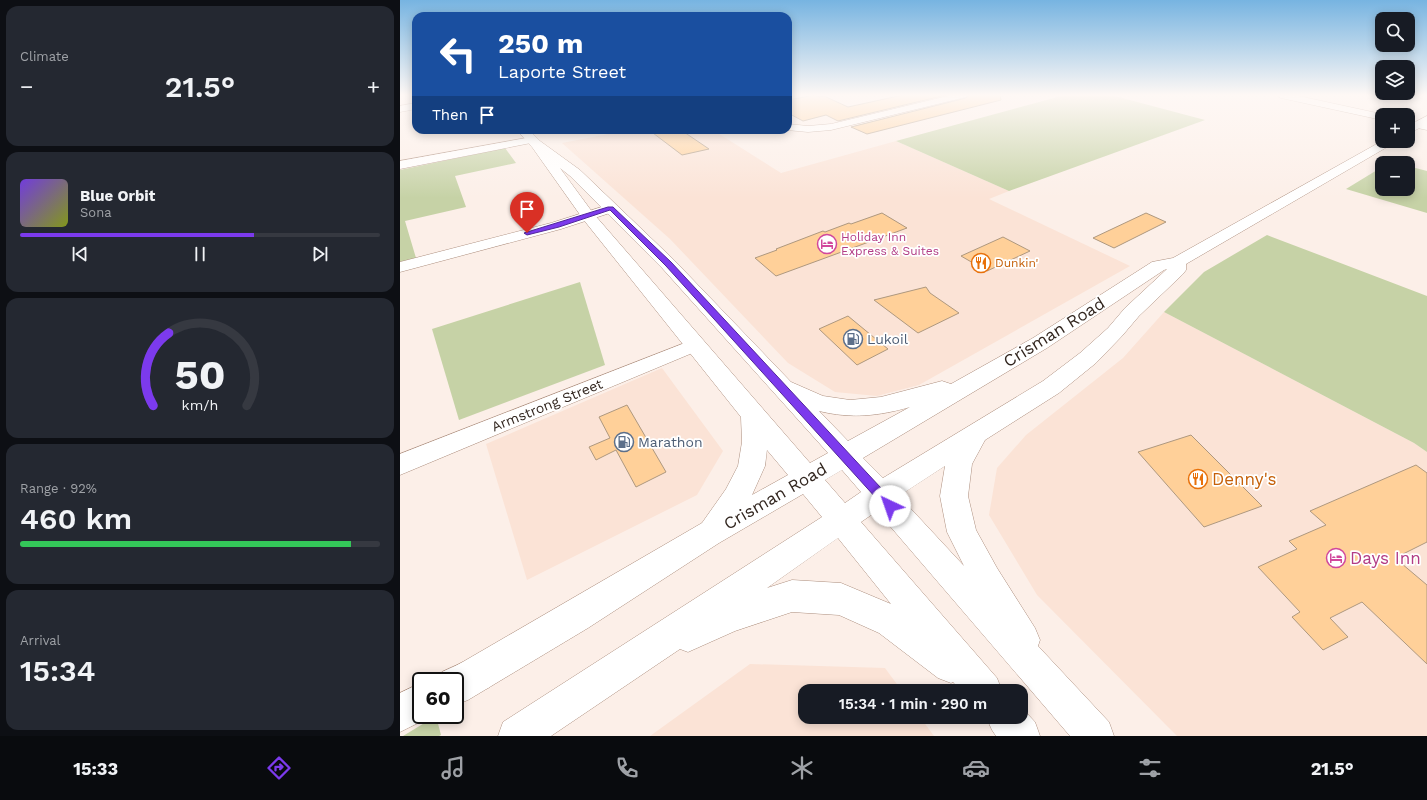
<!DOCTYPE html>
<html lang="en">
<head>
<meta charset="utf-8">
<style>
  body { margin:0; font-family:"Work Sans",sans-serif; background:#242831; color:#f1f3f6; height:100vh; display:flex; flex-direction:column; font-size:15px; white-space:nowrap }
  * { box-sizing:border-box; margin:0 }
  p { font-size:13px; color:#9ea1a6 }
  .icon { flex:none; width:22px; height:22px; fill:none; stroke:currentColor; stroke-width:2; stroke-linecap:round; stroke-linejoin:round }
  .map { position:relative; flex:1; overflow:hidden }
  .drawer { display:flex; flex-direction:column; gap:6px; padding:6px; background:#0d0f14; width:400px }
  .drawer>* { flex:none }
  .hud { position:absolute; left:12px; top:12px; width:380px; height:122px; border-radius:12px; box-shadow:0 2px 10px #0003; background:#1a4fa0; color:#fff; overflow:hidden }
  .controls { position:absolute; left:975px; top:12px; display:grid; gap:8px }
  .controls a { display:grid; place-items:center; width:40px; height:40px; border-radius:8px; background:#171b24; box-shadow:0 2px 10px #0003; font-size:20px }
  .speed { position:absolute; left:12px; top:672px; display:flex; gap:8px; font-size:20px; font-weight:700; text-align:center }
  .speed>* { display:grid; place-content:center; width:52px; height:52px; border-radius:50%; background:#171b24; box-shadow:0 2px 10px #0003; line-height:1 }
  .speed .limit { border:2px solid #111; border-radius:6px; background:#fff; color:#111 }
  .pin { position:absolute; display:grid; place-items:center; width:34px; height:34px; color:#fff; margin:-41px -17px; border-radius:50% 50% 50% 0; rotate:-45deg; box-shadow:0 0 4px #0007 }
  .pin .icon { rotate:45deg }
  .me { position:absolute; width:44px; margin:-22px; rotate:318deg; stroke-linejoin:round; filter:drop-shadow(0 0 3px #0008) }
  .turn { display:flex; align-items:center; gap:14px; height:84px; padding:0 20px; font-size:18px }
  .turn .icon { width:52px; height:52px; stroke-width:2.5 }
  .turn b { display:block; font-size:28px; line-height:34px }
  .then { display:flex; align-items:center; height:38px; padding:0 20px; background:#0003; gap:8px; font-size:15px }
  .big { font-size:30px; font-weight:600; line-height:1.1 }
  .drawer .widget { flex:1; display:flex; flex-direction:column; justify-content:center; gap:6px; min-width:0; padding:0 14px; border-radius:12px; background:#242831 }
  .drawer .dial { align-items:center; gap:0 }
  .dial svg { height:104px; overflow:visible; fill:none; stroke:#363941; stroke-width:7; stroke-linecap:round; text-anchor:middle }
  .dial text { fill:#f1f3f6; stroke:none }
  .song { display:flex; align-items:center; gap:12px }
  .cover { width:48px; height:48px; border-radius:6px; background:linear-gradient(135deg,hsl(260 70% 55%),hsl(70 70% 35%)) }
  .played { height:4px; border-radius:2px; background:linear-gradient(90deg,#7c3aed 65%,#363941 65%) }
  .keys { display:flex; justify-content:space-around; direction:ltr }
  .heat { display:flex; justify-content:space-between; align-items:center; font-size:22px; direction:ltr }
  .charge { height:6px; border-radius:3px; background:linear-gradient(90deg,#34c759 92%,#363941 0) }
  .trip { position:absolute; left:398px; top:684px; width:230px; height:40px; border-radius:12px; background:#171b24; box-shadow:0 2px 10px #0003; font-weight:600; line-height:40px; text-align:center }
  .tab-bar { display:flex; height:64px; justify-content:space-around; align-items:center; background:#090b0e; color:#9ea1a6 }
  .tab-bar .icon { width:28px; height:28px }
  .tab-bar .on { color:#7c3aed }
  .tab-bar b { font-size:18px; color:#f1f3f6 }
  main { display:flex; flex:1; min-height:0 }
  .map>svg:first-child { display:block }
  .built { fill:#fbe3d6 }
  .green { fill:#c6d2a6 }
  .building { fill:#ffd099; stroke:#ae987f }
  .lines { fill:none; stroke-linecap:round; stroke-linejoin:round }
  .minor-casing { stroke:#ad8f7f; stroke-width:1 }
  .major-casing { stroke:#ad8f7f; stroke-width:1 }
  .highway-casing { stroke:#ad8f7f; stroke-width:1 }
  .minor { fill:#fff; fill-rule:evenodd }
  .major { fill:#fff; fill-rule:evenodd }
  .highway { fill:#fff; fill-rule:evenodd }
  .route { fill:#7c3aed; stroke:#51269a }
  .labels { text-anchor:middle; stroke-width:3.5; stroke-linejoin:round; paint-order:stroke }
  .far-hotel-label { font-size:12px; fill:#b23c85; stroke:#fff; text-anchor:start }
  .far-food-label { font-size:12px; fill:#c56008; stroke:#fff; text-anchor:start }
  .service-label { font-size:14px; fill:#4e5e75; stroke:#fff; text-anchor:start }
  .street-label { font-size:14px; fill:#32261f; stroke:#fff }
  .near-street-label { font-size:17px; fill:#32261f; stroke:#fff }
  .near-food-label { font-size:17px; fill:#c56008; stroke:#fff; text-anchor:start }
  .near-hotel-label { font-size:17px; fill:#b23c85; stroke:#fff; text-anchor:start }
</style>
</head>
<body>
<main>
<section class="drawer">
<div class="widget"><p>Climate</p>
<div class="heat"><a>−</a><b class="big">21.5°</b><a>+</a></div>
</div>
<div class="widget">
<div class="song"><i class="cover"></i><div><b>Blue Orbit</b><p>Sona</p></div></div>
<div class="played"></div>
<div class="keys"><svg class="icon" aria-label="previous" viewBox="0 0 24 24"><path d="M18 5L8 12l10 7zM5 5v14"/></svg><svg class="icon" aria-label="pause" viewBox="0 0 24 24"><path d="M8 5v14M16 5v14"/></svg><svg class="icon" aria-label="next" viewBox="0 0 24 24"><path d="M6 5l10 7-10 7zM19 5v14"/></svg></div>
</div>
<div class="widget dial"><svg viewBox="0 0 100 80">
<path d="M14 69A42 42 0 1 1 86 69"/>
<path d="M14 69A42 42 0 0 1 26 13" stroke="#7c3aed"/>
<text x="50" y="56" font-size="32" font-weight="700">50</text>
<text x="50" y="72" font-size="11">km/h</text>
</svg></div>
<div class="widget"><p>Range · 92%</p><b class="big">460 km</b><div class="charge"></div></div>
<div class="widget"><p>Arrival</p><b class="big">15:34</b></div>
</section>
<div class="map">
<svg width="1027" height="736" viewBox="0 0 1027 736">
  <rect width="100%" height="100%" fill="#fcefe8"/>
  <!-- built -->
  <g class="built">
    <path d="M229 130H313L381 173 496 141 609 191 589 199 730 266 519 385 477 396 435 392 388 363 270 239 162 143Z"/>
    <path d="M764 312 1014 443 1027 452V736H777L637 595 589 515 597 468 626 435 723 358Z"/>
    <path d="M262 368 323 451 297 495 127 580 86 444Z"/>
    <path d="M350 664 485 668 502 691H405V717H520L534 736H250Z"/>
  </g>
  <!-- green -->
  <g class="green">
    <path d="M665 95H711L805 120 609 191 496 141Z"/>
    <path d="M105 148 116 163 55 176 66 207 5 221 16 258 0 262V170Z"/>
    <path d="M1008 166 1027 171V213L946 189 982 167V189H1008Z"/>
    <path d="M867 235 1027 296V452L1014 443 764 312 804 272Z"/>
    <path d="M180 282 205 365 59 420 32 329Z"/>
    <path d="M36 716 41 735 39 736H3Z"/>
  </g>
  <!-- building -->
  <g class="building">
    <path d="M415 95 419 97 424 96 448 107 503 95H546L438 121 426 115 403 121 388 113V100Z"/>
    <path d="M569 95H600L601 100 467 134 451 127 566 98Z"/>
    <path d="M249 130H281L309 149 282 155Z"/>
    <path d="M482 213 507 228 376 276 355 258 377 250 376 249 423 231 425 232 449 223 451 224Z"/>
    <path d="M746 213 766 222 714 248 693 238Z"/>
    <path d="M603 237 630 251 587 271 561 256Z"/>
    <path d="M526 287 530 293 559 313 518 333 474 300Z"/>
    <path d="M448 316 488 349 457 365 419 329Z"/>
    <path d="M227 405 266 472 236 487 216 450 196 460 189 447 210 438 199 417Z"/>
    <path d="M791 435 862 506 804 527 738 452Z"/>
    <path d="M1016 465 1027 473V542L995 558 1027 585V664L962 602 930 618 948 637 923 650 892 617 900 612 858 567 897 549 889 541 926 525 910 511Z"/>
  </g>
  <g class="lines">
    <defs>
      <g id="minor">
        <path d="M552 95H568L566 97 431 130 408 132 387 130 388 124 408 126 431 124Z"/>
        <path d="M876 95H894L986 115H982V120L881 98Z"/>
        <path d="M16 103V109L0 112V106Z"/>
        <path d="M1008 120 1027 124V130L1008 126Z"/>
        <path d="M132 137 138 140 136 142 0 169V161Z"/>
        <path d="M211 204 216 205 218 208 216 211 161 229 0 272V262L151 223Z"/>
        <path d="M295 339 302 341 305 345 302 349 0 475V454Z"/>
      </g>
      <g id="major">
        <path d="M1027 116V124L1008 134V126Z"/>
        <path d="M117 130H129L140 141 180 170 274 260 391 382 423 396 450 400 481 397 542 381 551 384 633 338 752 262 773 258 982 141H996L994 143 786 264V270L783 274 739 316 722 336 696 363 659 393 585 440 572 464 568 496 576 530 597 568 635 628 640 640 638 646 709 722 714 736H670L477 511 461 522 597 678 602 691H561L553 682 551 683 538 678 479 633 439 615 392 612 335 631 288 652 280 649 151 736H98L103 722 422 517 403 494 319 543 188 628 68 700 55 705V681H39L42 674 302 523 326 489 338 466 342 442 341 417 183 219 132 147ZM160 168 170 176 262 268 428 453 410 463 193 213ZM767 269 725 308 708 328 680 353 643 381 483 478 463 458 647 348 764 270ZM510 407 448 441 419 411C451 419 479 416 510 407ZM367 450 388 475 352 495 365 466ZM545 466 540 496 547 532 564 566 499 496ZM442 470 461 492 445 503 425 480ZM438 538 491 604 441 583 392 580 367 588Z"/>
        <path d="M621 707 635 722 640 736H596L592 730 586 717H621Z"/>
      </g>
      <g id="highway">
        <path d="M77 656 90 661 95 674 90 687 55 703V681H39L42 672Z"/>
        <path d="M21 683V715H34L0 732V693Z"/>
      </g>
    </defs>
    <!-- minor casing -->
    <use href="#minor" class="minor-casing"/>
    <!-- major casing -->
    <use href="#major" class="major-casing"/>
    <!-- highway casing -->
    <use href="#highway" class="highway-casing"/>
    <!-- minor -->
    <use href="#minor" class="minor"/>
    <!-- major -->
    <use href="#major" class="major"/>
    <!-- highway -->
    <use href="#highway" class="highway"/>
  </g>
  <!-- sky -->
  <linearGradient id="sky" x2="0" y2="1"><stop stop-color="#77b4e1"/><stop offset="0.48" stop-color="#fef8f5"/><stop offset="1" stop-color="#fef8f5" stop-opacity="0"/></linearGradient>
  <rect width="1027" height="198" fill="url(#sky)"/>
  <!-- route -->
  <path class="route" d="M208 207H213L271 262 494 502 496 506 494 509 490 510 486 509 266 266 210 210 159 227 127 235 124 233Z"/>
  <!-- icons -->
  <defs>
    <symbol id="hotel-ring" viewBox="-11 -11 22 22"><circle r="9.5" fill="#fff" stroke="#d1479c" stroke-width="1.5"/><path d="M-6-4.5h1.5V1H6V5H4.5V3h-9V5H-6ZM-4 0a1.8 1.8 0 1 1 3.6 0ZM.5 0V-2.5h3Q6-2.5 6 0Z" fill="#d1479c"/></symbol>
    <symbol id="restaurant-ring" viewBox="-11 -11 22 22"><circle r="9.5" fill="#fff" stroke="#e8710a" stroke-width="1.5"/><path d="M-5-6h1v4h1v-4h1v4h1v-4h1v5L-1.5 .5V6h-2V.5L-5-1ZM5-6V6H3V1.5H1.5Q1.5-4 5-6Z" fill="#e8710a"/></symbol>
    <symbol id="fuel-ring" viewBox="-11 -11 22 22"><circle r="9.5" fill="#fff" stroke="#5c6f8a" stroke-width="1.5"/><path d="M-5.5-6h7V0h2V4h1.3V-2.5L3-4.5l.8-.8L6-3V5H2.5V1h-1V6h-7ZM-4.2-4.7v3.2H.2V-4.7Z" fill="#5c6f8a"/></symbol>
  </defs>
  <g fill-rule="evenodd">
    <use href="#hotel-ring" x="416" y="233" width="22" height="22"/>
    <use href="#restaurant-ring" x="570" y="252" width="22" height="22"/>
    <use href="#fuel-ring" x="442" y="328" width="22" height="22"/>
    <use href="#fuel-ring" x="213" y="431" width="22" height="22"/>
    <use href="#restaurant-ring" x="787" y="468" width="22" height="22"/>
    <use href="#hotel-ring" x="925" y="547" width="22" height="22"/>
  </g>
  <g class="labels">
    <!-- far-hotel labels -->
    <g class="far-hotel-label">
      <text x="441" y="241">Holiday Inn<tspan x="441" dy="14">Express &amp; Suites</tspan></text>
    </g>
    <!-- far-food labels -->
    <g class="far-food-label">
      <text x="595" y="267">Dunkin'</text>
    </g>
    <!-- service labels -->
    <g class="service-label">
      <text x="467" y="344">Lukoil</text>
      <text x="238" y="447">Marathon</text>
    </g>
    <!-- street labels -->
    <g class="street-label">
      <text transform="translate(147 405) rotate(-22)" y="5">Armstrong Street</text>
    </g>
    <!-- near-street labels -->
    <g class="near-street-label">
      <text transform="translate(654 332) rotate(-32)" y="6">Crisman Road</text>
      <text transform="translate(375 496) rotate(-30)" y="6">Crisman Road</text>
    </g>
    <!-- near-food labels -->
    <g class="near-food-label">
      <text x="812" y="485">Denny's</text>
    </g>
    <!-- near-hotel labels -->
    <g class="near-hotel-label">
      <text x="950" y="564">Days Inn</text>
    </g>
  </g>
</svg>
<div class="controls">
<a><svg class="icon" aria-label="search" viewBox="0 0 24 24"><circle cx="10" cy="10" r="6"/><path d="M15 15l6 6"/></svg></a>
<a><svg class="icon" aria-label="layers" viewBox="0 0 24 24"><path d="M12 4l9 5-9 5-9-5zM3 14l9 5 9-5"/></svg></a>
<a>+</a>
<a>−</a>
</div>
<div class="speed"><div class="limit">60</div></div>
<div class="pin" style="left:127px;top:233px;background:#d93025"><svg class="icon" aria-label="arrive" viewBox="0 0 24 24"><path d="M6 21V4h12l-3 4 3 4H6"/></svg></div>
<svg class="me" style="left:490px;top:506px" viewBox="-20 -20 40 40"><circle r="19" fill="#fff"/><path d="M0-13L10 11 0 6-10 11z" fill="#7c3aed"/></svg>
<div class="trip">15:34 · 1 min · 290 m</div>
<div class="hud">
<div class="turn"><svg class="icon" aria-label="left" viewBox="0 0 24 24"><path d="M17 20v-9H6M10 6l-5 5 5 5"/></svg><div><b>250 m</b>Laporte Street</div></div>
<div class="then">Then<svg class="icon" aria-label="arrive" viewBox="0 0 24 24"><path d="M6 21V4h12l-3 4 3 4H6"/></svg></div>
</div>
</div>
</main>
<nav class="tab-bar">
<b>15:33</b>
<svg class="icon on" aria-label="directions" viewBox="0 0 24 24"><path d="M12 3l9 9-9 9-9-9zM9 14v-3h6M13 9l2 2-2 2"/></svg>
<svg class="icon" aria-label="music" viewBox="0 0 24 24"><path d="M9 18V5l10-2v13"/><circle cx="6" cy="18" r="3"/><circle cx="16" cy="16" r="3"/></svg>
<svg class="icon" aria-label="phone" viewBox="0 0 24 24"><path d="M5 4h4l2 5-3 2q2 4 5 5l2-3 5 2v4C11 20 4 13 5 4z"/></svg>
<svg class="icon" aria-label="climate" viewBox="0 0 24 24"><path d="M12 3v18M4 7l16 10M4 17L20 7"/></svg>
<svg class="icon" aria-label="car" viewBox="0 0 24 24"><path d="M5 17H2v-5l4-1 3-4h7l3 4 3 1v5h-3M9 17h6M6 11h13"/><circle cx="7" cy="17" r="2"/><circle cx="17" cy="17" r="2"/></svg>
<svg class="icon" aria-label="filters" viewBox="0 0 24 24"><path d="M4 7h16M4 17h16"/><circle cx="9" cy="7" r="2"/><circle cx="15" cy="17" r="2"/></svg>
<b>21.5°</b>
</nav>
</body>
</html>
